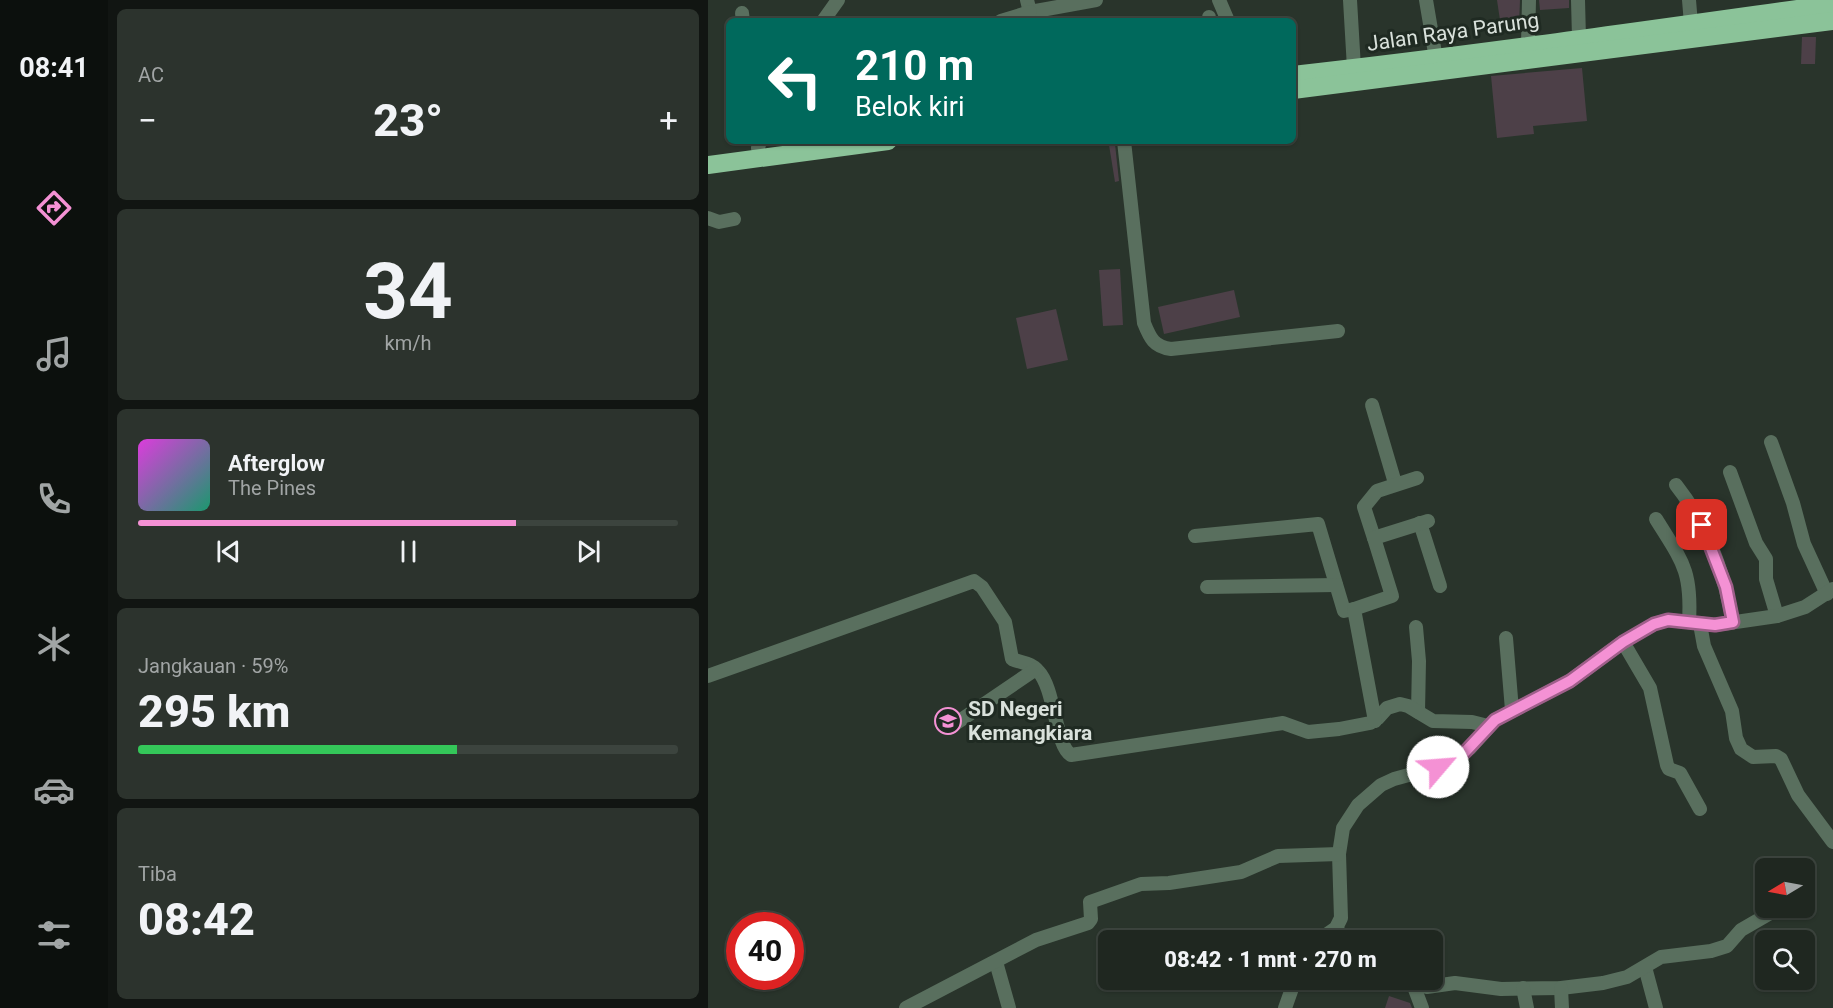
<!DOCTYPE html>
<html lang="id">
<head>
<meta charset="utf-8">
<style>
  body { margin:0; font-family:Roboto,sans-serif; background:#2c332d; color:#f1f3f6; height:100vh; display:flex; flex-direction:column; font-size:22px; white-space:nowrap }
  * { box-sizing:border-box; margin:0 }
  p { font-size:20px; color:#a1a5a5 }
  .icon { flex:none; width:33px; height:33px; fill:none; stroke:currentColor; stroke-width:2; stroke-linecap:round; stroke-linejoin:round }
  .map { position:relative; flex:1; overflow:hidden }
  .side { display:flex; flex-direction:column; gap:9px; padding:9px; background:#111512; width:600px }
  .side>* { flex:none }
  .banner { position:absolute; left:18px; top:18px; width:570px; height:126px; border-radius:9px; box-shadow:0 2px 4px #0004,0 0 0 2px #3c443e; background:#00695c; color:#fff; overflow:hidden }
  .needle { width:39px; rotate:260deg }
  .fabs { position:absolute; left:1047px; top:858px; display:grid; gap:12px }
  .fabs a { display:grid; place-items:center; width:60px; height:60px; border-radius:9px; background:#1f2720; box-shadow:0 2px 4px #0004,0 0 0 2px #3c443e; font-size:30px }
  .speed { position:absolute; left:18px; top:912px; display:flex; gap:12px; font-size:30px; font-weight:700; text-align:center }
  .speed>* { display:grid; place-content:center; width:78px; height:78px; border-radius:50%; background:#1f2720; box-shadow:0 2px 4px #0004,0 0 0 2px #3c443e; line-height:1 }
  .speed .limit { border:9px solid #d22; background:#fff; color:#111 }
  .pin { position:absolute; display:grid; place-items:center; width:51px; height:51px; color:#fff; margin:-26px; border-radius:12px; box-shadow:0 3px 9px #0006 }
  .me { position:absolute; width:66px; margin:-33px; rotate:63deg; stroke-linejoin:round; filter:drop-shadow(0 0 4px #0008) }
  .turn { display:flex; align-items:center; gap:21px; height:126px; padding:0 30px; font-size:27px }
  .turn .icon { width:78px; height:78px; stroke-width:2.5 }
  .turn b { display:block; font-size:42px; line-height:51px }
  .big { font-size:45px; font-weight:800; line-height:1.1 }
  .side .tile { flex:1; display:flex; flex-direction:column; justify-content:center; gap:9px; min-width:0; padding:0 21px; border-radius:9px; background:#2c332d }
  .side .dial { align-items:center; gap:0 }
  .dial b { font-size:78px; line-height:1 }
  .song { display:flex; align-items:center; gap:18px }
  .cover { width:72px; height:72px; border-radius:9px; background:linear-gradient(135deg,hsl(300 70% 55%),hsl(160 70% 35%)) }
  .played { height:6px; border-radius:3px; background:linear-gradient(90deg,#f491d4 70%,#3c443e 70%) }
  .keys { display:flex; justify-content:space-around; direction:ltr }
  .heat { display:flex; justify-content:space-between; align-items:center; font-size:33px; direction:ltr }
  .charge { height:9px; border-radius:4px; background:linear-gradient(90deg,#34c759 59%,#3c443e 0) }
  .trip { position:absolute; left:390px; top:930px; width:345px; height:60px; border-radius:9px; background:#1f2720; box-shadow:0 2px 4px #0004,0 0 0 2px #3c443e; font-weight:800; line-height:60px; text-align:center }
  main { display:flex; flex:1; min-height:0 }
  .tab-bar { display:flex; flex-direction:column; width:108px; justify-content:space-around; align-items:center; background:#0c100d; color:#a1a5a5 }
  .tab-bar .icon { width:42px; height:42px }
  .tab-bar .active { color:#f491d4 }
  .tab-bar b { font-size:27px; color:#f1f3f6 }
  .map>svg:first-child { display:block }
  .building { fill:#4d4048 }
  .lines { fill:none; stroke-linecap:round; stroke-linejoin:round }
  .minor { stroke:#596f5e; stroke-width:14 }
  .highway { stroke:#8bc399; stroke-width:18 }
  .route-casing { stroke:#9f5e8a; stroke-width:15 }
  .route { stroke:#f491d4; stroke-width:10 }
  .labels { text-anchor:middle; stroke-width:6; stroke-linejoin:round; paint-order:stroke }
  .street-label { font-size:21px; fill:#d9e1db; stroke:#1f2a22 }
  .poi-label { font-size:21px; font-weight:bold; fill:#d9e1db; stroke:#1f2a22; text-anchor:start }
</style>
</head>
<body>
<main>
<nav class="tab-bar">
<b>08:41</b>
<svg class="icon active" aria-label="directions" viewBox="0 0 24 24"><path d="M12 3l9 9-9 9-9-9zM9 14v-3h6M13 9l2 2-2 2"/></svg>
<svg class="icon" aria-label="music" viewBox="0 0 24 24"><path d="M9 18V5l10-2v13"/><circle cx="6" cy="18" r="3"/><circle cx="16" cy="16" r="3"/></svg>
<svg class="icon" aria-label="phone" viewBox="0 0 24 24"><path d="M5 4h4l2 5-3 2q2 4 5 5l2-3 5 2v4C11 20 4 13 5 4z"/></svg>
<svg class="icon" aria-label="climate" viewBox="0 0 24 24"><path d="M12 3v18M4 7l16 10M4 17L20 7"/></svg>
<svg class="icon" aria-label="car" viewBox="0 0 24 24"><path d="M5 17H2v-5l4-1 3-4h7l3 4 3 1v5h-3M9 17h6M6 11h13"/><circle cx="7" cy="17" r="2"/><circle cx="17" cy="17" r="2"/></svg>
<svg class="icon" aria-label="filters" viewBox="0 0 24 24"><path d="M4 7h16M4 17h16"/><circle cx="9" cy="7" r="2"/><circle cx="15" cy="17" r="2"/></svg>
</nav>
<section class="side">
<div class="tile"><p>AC</p>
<div class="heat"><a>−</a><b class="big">23°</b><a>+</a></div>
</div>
<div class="tile dial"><b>34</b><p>km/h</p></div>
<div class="tile">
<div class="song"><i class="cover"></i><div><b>Afterglow</b><p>The Pines</p></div></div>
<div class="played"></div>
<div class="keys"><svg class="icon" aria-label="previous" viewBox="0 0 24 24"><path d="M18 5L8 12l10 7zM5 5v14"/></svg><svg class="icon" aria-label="pause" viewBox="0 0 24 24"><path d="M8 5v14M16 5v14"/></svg><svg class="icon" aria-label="next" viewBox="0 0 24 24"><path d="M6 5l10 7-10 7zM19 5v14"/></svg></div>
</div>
<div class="tile"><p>Jangkauan · 59%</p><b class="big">295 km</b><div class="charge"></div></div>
<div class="tile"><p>Tiba</p><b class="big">08:42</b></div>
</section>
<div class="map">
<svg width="1125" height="1008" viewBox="0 0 1125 1008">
  <rect width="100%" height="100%" fill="#29342b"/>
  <!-- building -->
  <g class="building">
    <path d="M789 0H812L811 25 793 27Z"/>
    <path d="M831 0H861V8L832 10Z"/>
    <path d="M1094 37H1108L1107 64H1093Z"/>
    <path d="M874 68 879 121 825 126 826 134 789 138 783 76Z"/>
    <path d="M407 144 411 181 407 182 401 145Z"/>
    <path d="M412 269 415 325 395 326 391 270Z"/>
    <path d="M526 290 532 317 456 334 450 307Z"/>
    <path d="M348 309 360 360 319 369 308 318Z"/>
    <path d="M681 996 702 1003 704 1008H677Z"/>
  </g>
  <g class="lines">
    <!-- minor -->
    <g class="minor">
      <path d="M319 0 322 12 388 0"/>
      <path d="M511 0 520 21"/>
      <path d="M642 0 646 68"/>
      <path d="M718 0 728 59"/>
      <path d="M870 0 871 38"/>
      <path d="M981 0 983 24"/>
      <path d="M34 13 35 21"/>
      <path d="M501 17V21"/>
      <path d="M115 21 130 0"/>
      <path d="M293 21 322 12"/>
      <path d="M820 44 821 0"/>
      <path d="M416 141 436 323C442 338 446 347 463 349L630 331"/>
      <path d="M50 148 52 141"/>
      <path d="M0 218 11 222 26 219"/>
      <path d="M664 405 687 483"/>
      <path d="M1063 442 1085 503 1096 544 1119 594"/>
      <path d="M1022 472 1048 543 1058 559V579L1069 616"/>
      <path d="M968 485C999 524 1016 573 1025 622"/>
      <path d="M948 519C974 561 984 570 981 622"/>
      <path d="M712 523 732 586"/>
      <path d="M487 536 610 524 636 611 646 609"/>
      <path d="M666 538 656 507 669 491 709 478"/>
      <path d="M499 587 628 585"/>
      <path d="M992 624 996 646 1024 711 1028 738 1033 749 1045 757 1068 756 1073 759 1090 795 1125 842"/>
      <path d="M708 627 711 661 710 712"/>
      <path d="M798 638 804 710"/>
      <path d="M915 642 942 688 959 765 961 769 972 773 992 809"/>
      <path d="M0 676 266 581 274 587 297 622 304 659C313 663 324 663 330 671 347 688 347 745 363 755L575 723 600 732 631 729 662 723 670 718 679 708 692 704 700 706 725 721 764 722 780 726"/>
      <path d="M667 721 646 609 684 596 666 538 720 521"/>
      <path d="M241 728 328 669"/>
      <path d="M628 928 637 940"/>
      <path d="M611 940 628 928 633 918 631 854 635 828 650 805 673 785 686 779 730 767 747 759 762 748 787 720 862 681 915 642 946 624 960 620 1007 625 1069 616 1097 607 1125 589"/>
      <path d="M288 962 301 1008"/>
      <path d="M937 967 948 1008"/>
      <path d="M695 980 719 987 747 983 793 989 853 988 895 983 919 977 953 957 1003 951 1019 946 1033 930 1071 908"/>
      <path d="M705 984 714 1008"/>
      <path d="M815 988 819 1008"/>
      <path d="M853 988 854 1008"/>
      <path d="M198 1008 328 940 380 923 383 919 382 902 433 884 461 883 533 872 570 856 631 854"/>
      <path d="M577 1008 587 980"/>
    </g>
    <!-- highway -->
    <g class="highway">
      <path d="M585 75C765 55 945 29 1125 4"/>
      <path d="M585 90 1125 21"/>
      <path d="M0 165 180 141"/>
    </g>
  </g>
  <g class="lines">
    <defs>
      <path id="route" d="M730 767 757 752 787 720 862 681 915 642 946 624 960 620 1007 625 1025 622 1018 587 994 525"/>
    </defs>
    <!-- route casing -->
    <use href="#route" class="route-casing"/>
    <!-- route -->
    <use href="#route" class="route"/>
  </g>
  <!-- icons -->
  <defs>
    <symbol id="school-ring" viewBox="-11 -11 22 22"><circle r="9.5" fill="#1f2a22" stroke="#f491d4" stroke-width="1.5"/><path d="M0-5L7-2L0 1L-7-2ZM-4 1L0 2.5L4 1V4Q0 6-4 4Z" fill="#f491d4"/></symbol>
  </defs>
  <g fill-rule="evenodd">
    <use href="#school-ring" x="225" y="706" width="30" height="30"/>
  </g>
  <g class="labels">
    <!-- street labels -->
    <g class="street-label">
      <text transform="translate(745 32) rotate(-8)" y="7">Jalan Raya Parung</text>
    </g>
    <!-- poi labels -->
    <g class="poi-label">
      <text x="260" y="716">SD Negeri<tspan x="260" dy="24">Kemangkiara</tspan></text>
    </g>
  </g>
</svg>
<div class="fabs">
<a><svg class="needle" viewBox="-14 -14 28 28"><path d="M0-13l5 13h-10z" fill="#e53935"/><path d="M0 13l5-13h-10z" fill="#a1a5a5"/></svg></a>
<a><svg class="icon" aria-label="search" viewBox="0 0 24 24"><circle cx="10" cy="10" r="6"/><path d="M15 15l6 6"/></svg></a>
</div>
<div class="speed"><div class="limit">40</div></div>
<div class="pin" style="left:994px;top:525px;background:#d93025"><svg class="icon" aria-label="arrive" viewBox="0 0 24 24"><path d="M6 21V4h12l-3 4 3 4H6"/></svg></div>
<svg class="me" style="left:730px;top:767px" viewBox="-20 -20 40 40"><circle r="19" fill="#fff"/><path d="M0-13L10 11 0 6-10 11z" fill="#f491d4"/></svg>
<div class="trip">08:42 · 1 mnt · 270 m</div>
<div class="banner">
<div class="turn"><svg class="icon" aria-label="left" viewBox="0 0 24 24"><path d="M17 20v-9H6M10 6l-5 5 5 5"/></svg><div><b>210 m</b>Belok kiri</div></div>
</div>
</div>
</main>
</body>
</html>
